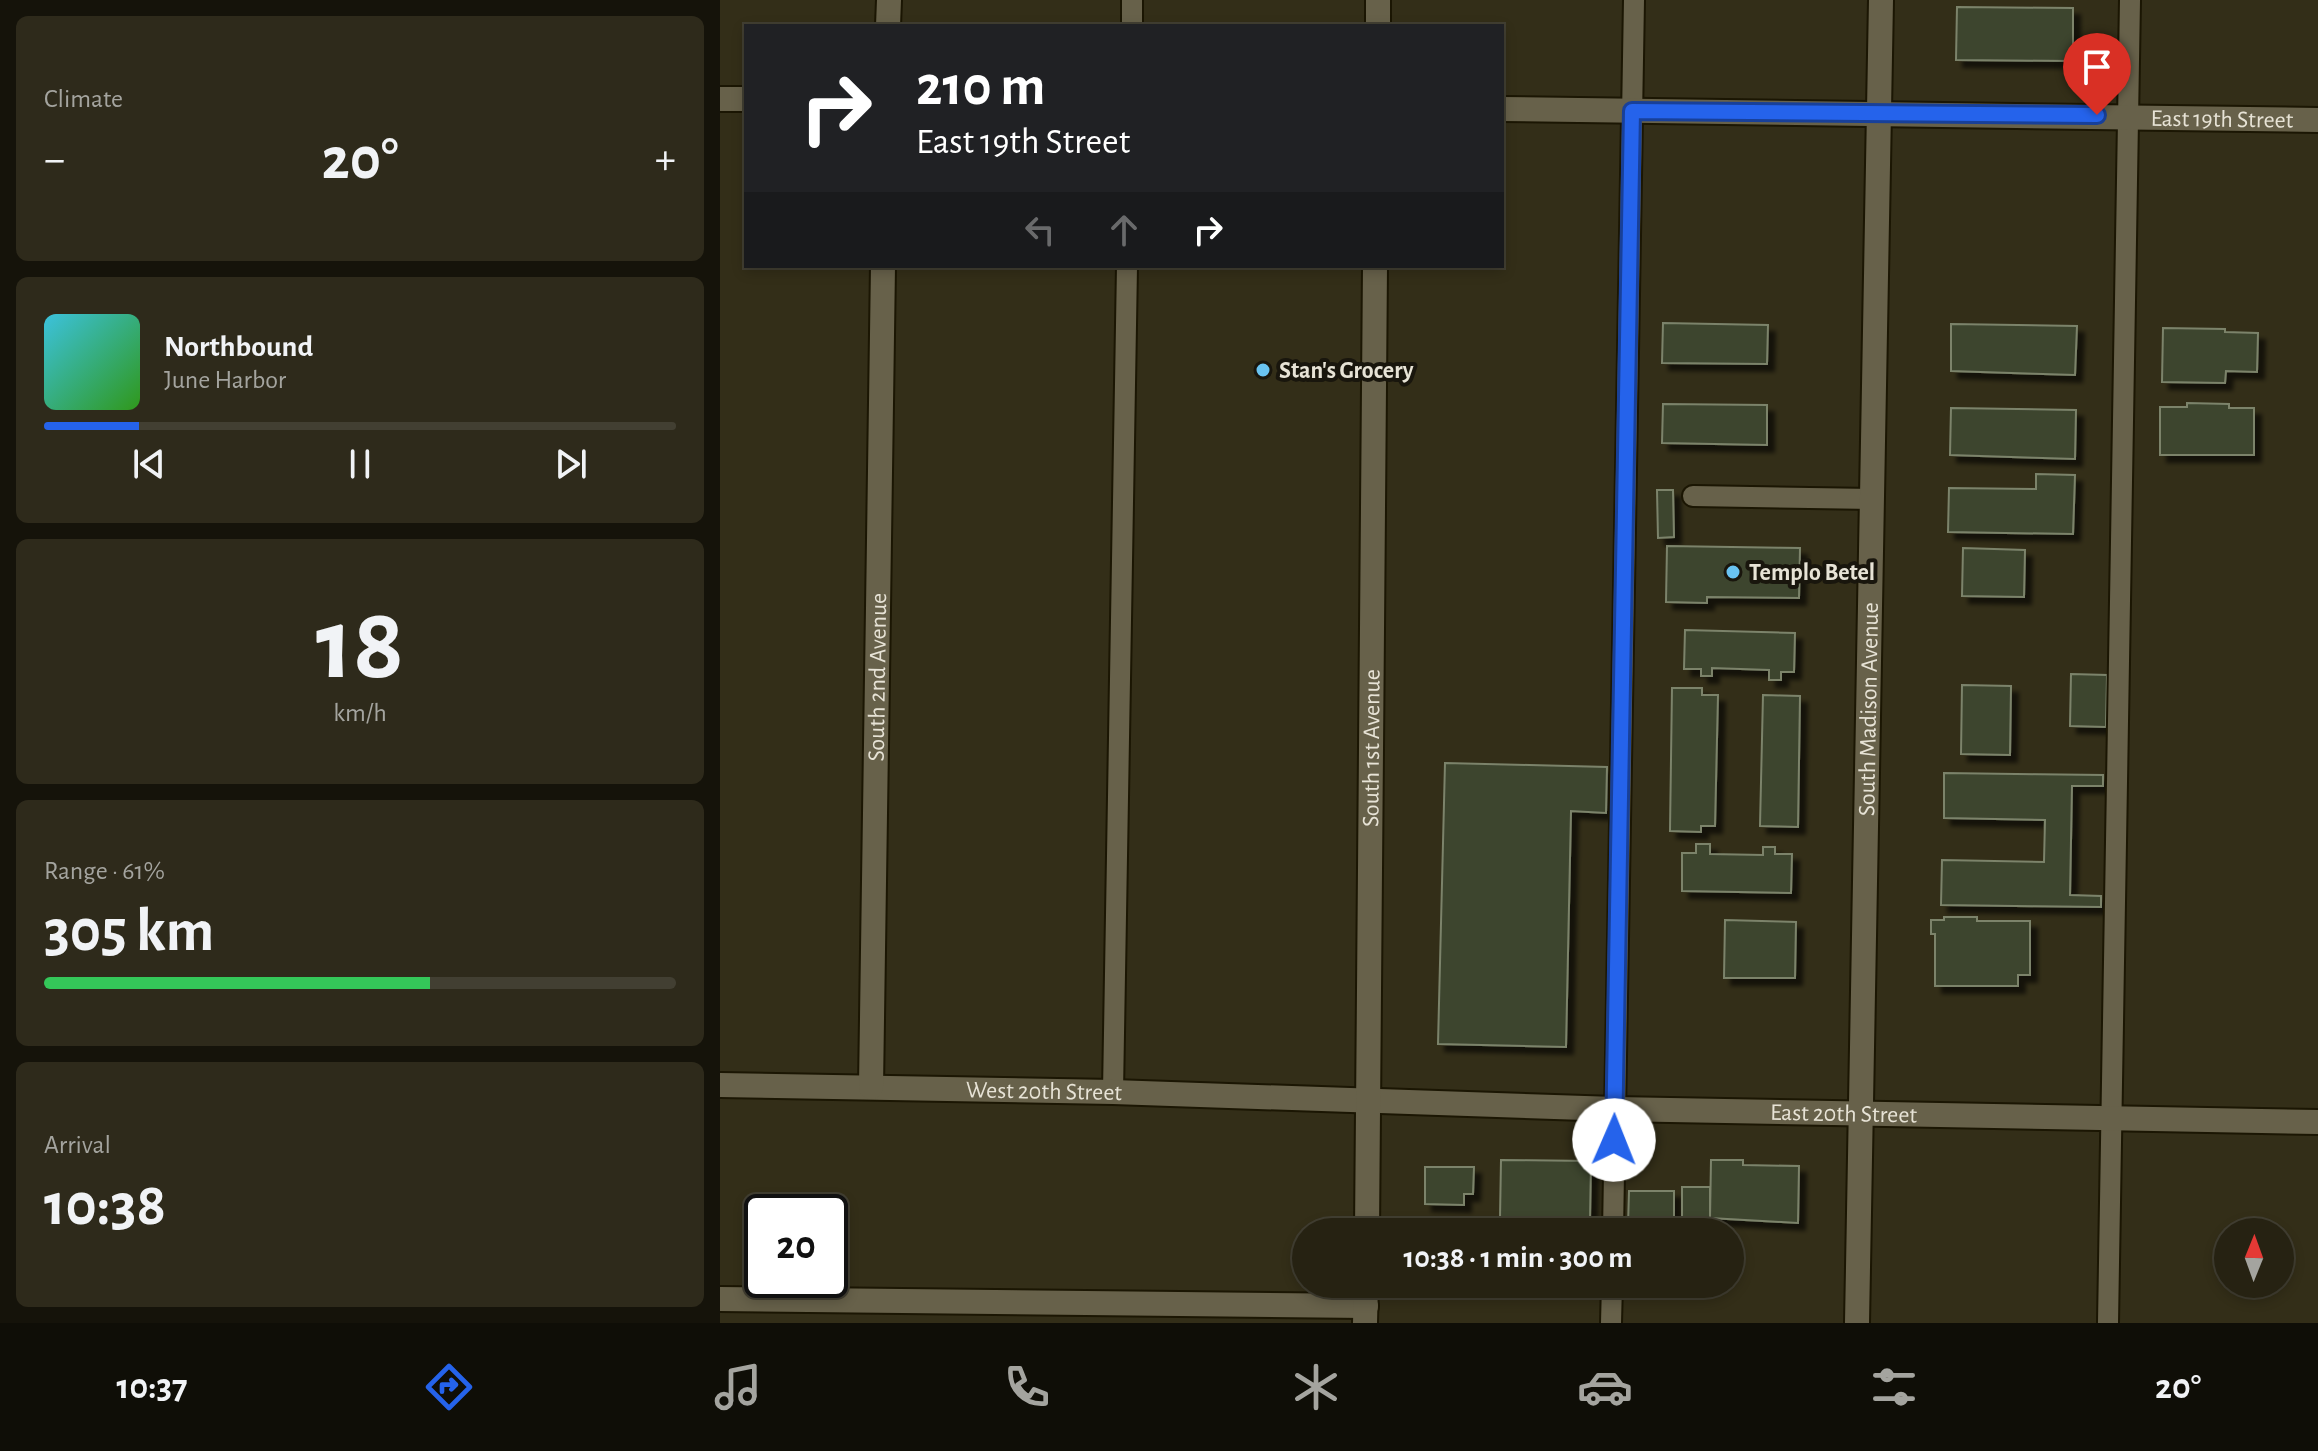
<!DOCTYPE html>
<html lang="en">
<head>
<meta charset="utf-8">
<style>
  body { margin:0; font-family:"Alegreya Sans",sans-serif; background:#2e2a1b; color:#f1f3f6; height:100vh; display:flex; flex-direction:column; font-size:30px; white-space:nowrap }
  * { box-sizing:border-box; margin:0 }
  p { font-size:26px; color:#a4a49f }
  .icon { flex:none; width:44px; height:44px; fill:none; stroke:currentColor; stroke-width:2; stroke-linecap:round; stroke-linejoin:round }
  .map { position:relative; flex:1; overflow:hidden }
  .panel { display:flex; flex-direction:column; gap:16px; padding:16px; background:#15130a; width:720px }
  .panel>* { flex:none }
  .hud { position:absolute; left:24px; top:24px; width:760px; height:244px; border-radius:0px; box-shadow:0 4px 12px #0003,0 0 0 2px #423f32; background:#202124; color:#fff; overflow:hidden }
  .needle { width:52px; rotate:1deg }
  .fabs { position:absolute; left:1494px; top:1218px; display:grid; gap:16px }
  .fabs a { display:grid; place-items:center; width:80px; height:80px; border-radius:50%; background:#262212; box-shadow:0 4px 12px #0003,0 0 0 2px #423f32; font-size:40px }
  .speed { position:absolute; left:24px; top:1194px; display:flex; gap:16px; font-size:40px; font-weight:700; text-align:center }
  .speed>* { display:grid; place-content:center; width:104px; height:104px; border-radius:50%; background:#262212; box-shadow:0 4px 12px #0003,0 0 0 2px #423f32; line-height:1 }
  .speed .limit { border:4px solid #111; border-radius:12px; background:#fff; color:#111 }
  .pin { position:absolute; display:grid; place-items:center; width:68px; height:68px; color:#fff; margin:-82px -34px; border-radius:50% 50% 50% 0; rotate:-45deg; box-shadow:0 0 8px #0007 }
  .pin .icon { rotate:45deg }
  .me { position:absolute; width:88px; margin:-44px; rotate:1deg; stroke-linejoin:round; filter:drop-shadow(0 0 6px #0008) }
  .turn { display:flex; align-items:center; gap:28px; height:168px; padding:0 40px; font-size:36px }
  .turn .icon { width:104px; height:104px; stroke-width:2.5 }
  .turn b { display:block; font-size:56px; line-height:68px }
  .lanes { display:flex; align-items:center; height:76px; padding:0 40px; background:#0003; justify-content:center; gap:40px; direction:ltr }
  .lanes .off { opacity:.35 }
  .big { font-size:60px; font-weight:700; line-height:1.1 }
  .panel .widget { flex:1; display:flex; flex-direction:column; justify-content:center; gap:12px; min-width:0; padding:0 28px; border-radius:12px; background:#2e2a1b }
  .panel .dial { align-items:center; gap:0 }
  .dial b { font-size:104px; line-height:1 }
  .song { display:flex; align-items:center; gap:24px }
  .cover { width:96px; height:96px; border-radius:12px; background:linear-gradient(135deg,hsl(190 70% 55%),hsl(110 70% 35%)) }
  .played { height:8px; border-radius:4px; background:linear-gradient(90deg,#2563eb 15%,#423f32 15%) }
  .keys { display:flex; justify-content:space-around; direction:ltr }
  .heat { display:flex; justify-content:space-between; align-items:center; font-size:44px; direction:ltr }
  .charge { height:12px; border-radius:6px; background:linear-gradient(90deg,#34c759 61%,#423f32 0) }
  .trip { position:absolute; left:572px; top:1218px; width:452px; height:80px; border-radius:40px; background:#262212; box-shadow:0 4px 12px #0003,0 0 0 2px #423f32; font-weight:700; line-height:80px; text-align:center }
  .dock { display:flex; height:128px; justify-content:space-around; align-items:center; background:#0f0e07; color:#a4a49f }
  .dock .icon { width:56px; height:56px }
  .dock .active { color:#2563eb }
  .dock b { font-size:36px; color:#f1f3f6 }
  main { display:flex; flex:1; min-height:0 }
  .map>svg:first-child { display:block }
  .building { fill:#3d442f; stroke:#7b836b; stroke-width:2; filter:url(#shadow) }
  .lines { fill:none; stroke-linecap:round; stroke-linejoin:round }
  .service-casing { stroke:#1b1603; stroke-width:24 }
  .minor-casing { stroke:#1b1603; stroke-width:28 }
  .tertiary-casing { stroke:#1b1603; stroke-width:28 }
  .service { stroke:#67614a; stroke-width:20 }
  .minor { stroke:#67614a; stroke-width:24 }
  .tertiary { stroke:#67614a; stroke-width:24 }
  .route-casing { stroke:#184099; stroke-width:20 }
  .route { stroke:#2563eb; stroke-width:14 }
  .poi-dot { fill:#69c3f1; stroke:#19160d; stroke-width:3 }
  .labels { text-anchor:middle; stroke-width:8; stroke-linejoin:round; paint-order:stroke }
  .street-label { font-size:24px; fill:#e7e3d6; stroke:#19160d }
  .poi-label { font-size:24px; font-weight:bold; fill:#e7e3d6; stroke:#19160d; text-anchor:start }
</style>
</head>
<body>
<main>
<section class="panel">
<div class="widget"><p>Climate</p>
<div class="heat"><a>−</a><b class="big">20°</b><a>+</a></div>
</div>
<div class="widget">
<div class="song"><i class="cover"></i><div><b>Northbound</b><p>June Harbor</p></div></div>
<div class="played"></div>
<div class="keys"><svg class="icon" aria-label="previous" viewBox="0 0 24 24"><path d="M18 5L8 12l10 7zM5 5v14"/></svg><svg class="icon" aria-label="pause" viewBox="0 0 24 24"><path d="M8 5v14M16 5v14"/></svg><svg class="icon" aria-label="next" viewBox="0 0 24 24"><path d="M6 5l10 7-10 7zM19 5v14"/></svg></div>
</div>
<div class="widget dial"><b>18</b><p>km/h</p></div>
<div class="widget"><p>Range · 61%</p><b class="big">305 km</b><div class="charge"></div></div>
<div class="widget"><p>Arrival</p><b class="big">10:38</b></div>
</section>
<div class="map">
<svg width="1598" height="1323" viewBox="0 0 1598 1323">
  <defs>
    <filter id="shadow"><feDropShadow dx="7" dy="7" stdDeviation="2" flood-color="#0009"/></filter>
  </defs>
  <rect width="100%" height="100%" fill="#332e18"/>
  <!-- building -->
  <g class="building">
    <path d="M1237 7 1353 8V61L1236 60Z"/>
    <path d="M943 323 1048 325 1047 364 942 363Z"/>
    <path d="M1231 324 1357 326 1355 375 1231 371Z"/>
    <path d="M1443 328 1505 329V332L1538 333 1537 372 1506 371 1505 383 1442 382Z"/>
    <path d="M1467 403 1509 404V408H1534V455H1440V407H1467Z"/>
    <path d="M943 404 1047 405V445L942 443Z"/>
    <path d="M1231 408 1356 410 1355 459 1230 455Z"/>
    <path d="M1316 474 1355 475 1353 534 1228 532 1229 488 1316 489Z"/>
    <path d="M937 490H953L954 537 938 538Z"/>
    <path d="M947 546 1080 548 1079 598 987 597V603L946 602Z"/>
    <path d="M1243 548 1305 550 1304 597 1242 596Z"/>
    <path d="M965 630 1075 633 1074 672H1061V680H1049V670L992 668V676H981V669H964Z"/>
    <path d="M1351 674 1387 675 1386 727 1350 726Z"/>
    <path d="M1242 685 1291 686 1290 755 1241 754Z"/>
    <path d="M952 688H982V695H998L995 826H981V832L950 831Z"/>
    <path d="M1043 695 1080 696 1078 827 1040 826Z"/>
    <path d="M725 763 887 767 886 813 851 811 846 1047 718 1044Z"/>
    <path d="M1224 773 1383 775V786H1352L1350 895 1381 896V907L1221 905 1222 860 1324 862 1325 820 1224 818Z"/>
    <path d="M976 844H990V854L1043 855V847H1055V854H1072L1071 893 962 891V853H976Z"/>
    <path d="M1224 917H1257V921H1310V975H1298V986H1215V934H1211V920H1224Z"/>
    <path d="M1005 920 1076 922 1075 978H1004Z"/>
    <path d="M781 1160 871 1161 870 1219 780 1218Z"/>
    <path d="M991 1160H1023V1165L1079 1166 1078 1223 990 1218Z"/>
    <path d="M705 1167H754L753 1194H744V1205L705 1204Z"/>
    <rect x="962" y="1187" width="28" height="35"/>
    <path d="M909 1191H954V1226H908Z"/>
  </g>
  <g class="lines">
    <defs>
      <g id="service">
        <path d="M412 26V0"/>
        <path d="M973 496 1153 499"/>
        <path d="M393 1092 407 266"/>
        <path d="M893 1232 914 0"/>
        <path d="M891 1323 892 1284"/>
        <path d="M1388 1323 1410 0"/>
      </g>
      <g id="minor">
        <path d="M168 26 169 0"/>
        <path d="M0 99H26"/>
        <path id="s1" d="M782 109 1598 120"/>
        <path id="s2" d="M0 1085 393 1092 895 1109 1598 1122"/>
        <path id="s3" d="M151 1087 163 266"/>
        <path d="M0 1299 646 1306"/>
        <path id="s4" d="M1137 1323 1161 0"/>
      </g>
      <g id="tertiary">
        <path d="M658 26V0"/>
        <path id="s5" d="M647 1232 655 266"/>
        <path d="M645 1323 646 1284"/>
      </g>
    </defs>
    <!-- service casing -->
    <use href="#service" class="service-casing"/>
    <!-- minor casing -->
    <use href="#minor" class="minor-casing"/>
    <!-- tertiary casing -->
    <use href="#tertiary" class="tertiary-casing"/>
    <!-- service -->
    <use href="#service" class="service"/>
    <!-- minor -->
    <use href="#minor" class="minor"/>
    <!-- tertiary -->
    <use href="#tertiary" class="tertiary"/>
  </g>
  <g class="lines">
    <defs>
      <path id="route" d="M894 1140 912 111 1377 115"/>
    </defs>
    <!-- route casing -->
    <use href="#route" class="route-casing"/>
    <!-- route -->
    <use href="#route" class="route"/>
  </g>
  <!-- markers -->
  <g class="poi-dot">
    <circle cx="543" cy="370" r="8"/>
    <circle cx="1013" cy="572" r="8"/>
  </g>
  <g class="labels">
    <!-- street labels -->
    <g class="street-label">
      <text dy="8" stroke="none"><textPath href="#s1" startOffset="720">East 19th Street</textPath></text>
      <text dy="8" stroke="none"><textPath href="#s3" startOffset="410">South 2nd Avenue</textPath></text>
      <text dy="8" stroke="none"><textPath href="#s4" startOffset="614">South Madison Avenue</textPath></text>
      <text dy="8" stroke="none"><textPath href="#s5" startOffset="484">South 1st Avenue</textPath></text>
      <text dy="8" stroke="none"><textPath href="#s2" startOffset="324">West 20th Street</textPath></text>
      <text dy="8" stroke="none"><textPath href="#s2" startOffset="1124">East 20th Street</textPath></text>
    </g>
    <!-- poi labels -->
    <g class="poi-label">
      <text x="559" y="378">Stan's Grocery</text>
      <text x="1029" y="580">Templo Betel</text>
    </g>
  </g>
</svg>
<div class="fabs">
<a><svg class="needle" viewBox="-14 -14 28 28"><path d="M0-13l5 13h-10z" fill="#e53935"/><path d="M0 13l5-13h-10z" fill="#a4a49f"/></svg></a>
</div>
<div class="speed"><div class="limit">20</div></div>
<div class="pin" style="left:1377px;top:115px;background:#d93025"><svg class="icon" aria-label="arrive" viewBox="0 0 24 24"><path d="M6 21V4h12l-3 4 3 4H6"/></svg></div>
<svg class="me" style="left:894px;top:1140px" viewBox="-20 -20 40 40"><circle r="19" fill="#fff"/><path d="M0-13L10 11 0 6-10 11z" fill="#2563eb"/></svg>
<div class="trip">10:38 · 1 min · 300 m</div>
<div class="hud">
<div class="turn"><svg class="icon" aria-label="right" viewBox="0 0 24 24"><path d="M7 20v-9h11M14 6l5 5-5 5"/></svg><div><b>210 m</b>East 19th Street</div></div>
<div class="lanes"><svg class="icon off" aria-label="left" viewBox="0 0 24 24"><path d="M17 20v-9H6M10 6l-5 5 5 5"/></svg><svg class="icon off" aria-label="ahead" viewBox="0 0 24 24"><path d="M12 20V5M6 11l6-6 6 6"/></svg><svg class="icon" aria-label="right" viewBox="0 0 24 24"><path d="M7 20v-9h11M14 6l5 5-5 5"/></svg></div>
</div>
</div>
</main>
<nav class="dock">
<b>10:37</b>
<svg class="icon active" aria-label="directions" viewBox="0 0 24 24"><path d="M12 3l9 9-9 9-9-9zM9 14v-3h6M13 9l2 2-2 2"/></svg>
<svg class="icon" aria-label="music" viewBox="0 0 24 24"><path d="M9 18V5l10-2v13"/><circle cx="6" cy="18" r="3"/><circle cx="16" cy="16" r="3"/></svg>
<svg class="icon" aria-label="phone" viewBox="0 0 24 24"><path d="M5 4h4l2 5-3 2q2 4 5 5l2-3 5 2v4C11 20 4 13 5 4z"/></svg>
<svg class="icon" aria-label="climate" viewBox="0 0 24 24"><path d="M12 3v18M4 7l16 10M4 17L20 7"/></svg>
<svg class="icon" aria-label="car" viewBox="0 0 24 24"><path d="M5 17H2v-5l4-1 3-4h7l3 4 3 1v5h-3M9 17h6M6 11h13"/><circle cx="7" cy="17" r="2"/><circle cx="17" cy="17" r="2"/></svg>
<svg class="icon" aria-label="filters" viewBox="0 0 24 24"><path d="M4 7h16M4 17h16"/><circle cx="9" cy="7" r="2"/><circle cx="15" cy="17" r="2"/></svg>
<b>20°</b>
</nav>
</body>
</html>
